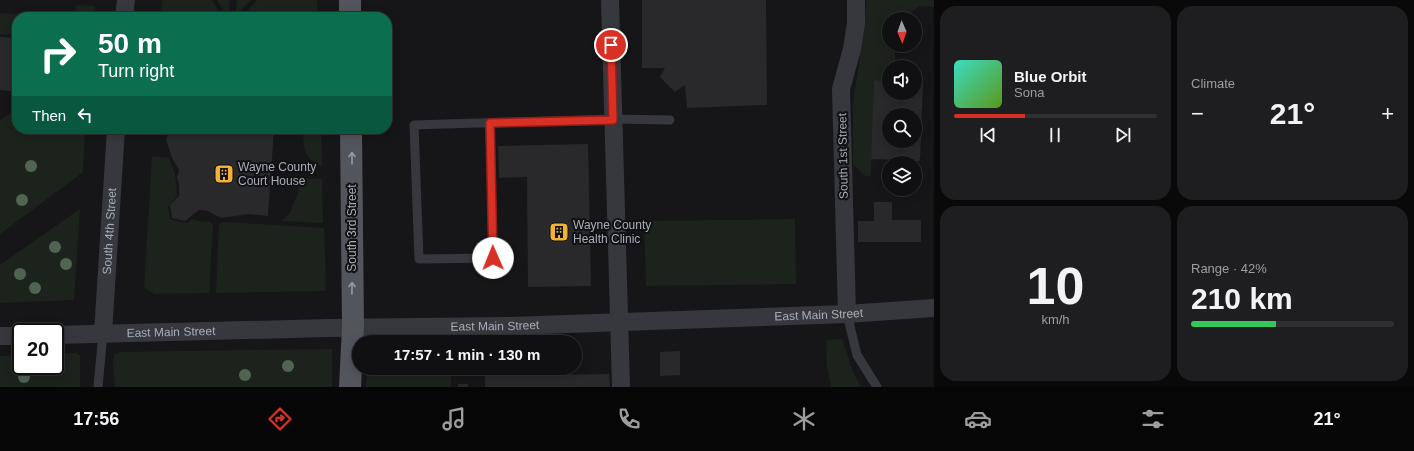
<!DOCTYPE html>
<html lang="en">
<head>
<meta charset="utf-8">
<style>
  body { margin:0; font-family:Arial,sans-serif; background:#1e1e20; color:#f1f3f6; height:100vh; display:flex; flex-direction:column; font-size:15px; white-space:nowrap }
  * { box-sizing:border-box; margin:0 }
  p { font-size:13px; color:#9c9d9f }
  .icon { flex:none; width:22px; height:22px; fill:none; stroke:currentColor; stroke-width:2; stroke-linecap:round; stroke-linejoin:round }
  .map { position:relative; flex:1; overflow:hidden }
  .sheet { display:flex; flex-direction:column; gap:6px; padding:6px; background:#09090a; width:480px }
  .sheet>* { flex:none }
  .guide { position:absolute; left:12px; top:12px; width:380px; height:122px; border-radius:16px; box-shadow:0 2px 10px #0003,0 0 0 1px #303032; background:#0b6e4f; color:#fff; overflow:hidden }
  .needle { width:26px; rotate:178deg }
  .controls { position:absolute; left:882px; top:12px; display:grid; gap:8px }
  .controls a { display:grid; place-items:center; width:40px; height:40px; border-radius:50%; background:#101012; box-shadow:0 2px 10px #0003,0 0 0 1px #303032; font-size:20px }
  .speed { position:absolute; left:12px; top:323px; display:flex; gap:8px; font-size:20px; font-weight:700; text-align:center }
  .speed>* { display:grid; place-content:center; width:52px; height:52px; border-radius:50%; background:#101012; box-shadow:0 2px 10px #0003,0 0 0 1px #303032; line-height:1 }
  .speed .limit { border:2px solid #111; border-radius:6px; background:#fff; color:#111 }
  .pin { position:absolute; display:grid; place-items:center; width:34px; height:34px; color:#fff; margin:-17px; border:2px solid #fff; border-radius:50%; box-shadow:0 1px 4px #0007 }
  .me { position:absolute; width:44px; margin:-22px; rotate:359deg; stroke-linejoin:round; filter:drop-shadow(0 0 3px #0008) }
  .turn { display:flex; align-items:center; gap:14px; height:84px; padding:0 20px; font-size:18px }
  .turn .icon { width:52px; height:52px; stroke-width:2.5 }
  .turn b { display:block; font-size:28px; line-height:34px }
  .then { display:flex; align-items:center; height:38px; padding:0 20px; background:#0003; gap:8px; font-size:15px }
  .big { font-size:30px; font-weight:700; line-height:1.1 }
  .sheet .card { flex:1; display:flex; flex-direction:column; justify-content:center; gap:6px; min-width:0; padding:0 14px; border-radius:16px; background:#1e1e20 }
  .sheet .dial { align-items:center; gap:0 }
  .dial b { font-size:52px; line-height:1 }
  .song { display:flex; align-items:center; gap:12px }
  .cover { width:48px; height:48px; border-radius:6px; background:linear-gradient(135deg,hsl(170 70% 55%),hsl(90 70% 35%)) }
  .played { height:4px; border-radius:2px; background:linear-gradient(90deg,#d93025 35%,#303032 35%) }
  .keys { display:flex; justify-content:space-around; direction:ltr }
  .heat { display:flex; justify-content:space-between; align-items:center; font-size:22px; direction:ltr }
  .charge { height:6px; border-radius:3px; background:linear-gradient(90deg,#34c759 42%,#303032 0) }
  .sheet .tiles { flex:1; display:grid; gap:6px; grid-template-columns:repeat(2,1fr) }
  .trip { position:absolute; left:352px; top:335px; width:230px; height:40px; border-radius:20px; background:#101012; box-shadow:0 2px 10px #0003,0 0 0 1px #303032; font-weight:700; line-height:40px; text-align:center }
  .tabs { display:flex; height:64px; justify-content:space-around; align-items:center; background:#060607; color:#9c9d9f }
  .tabs .icon { width:28px; height:28px }
  .tabs .active { color:#d93025 }
  .tabs b { font-size:18px; color:#f1f3f6 }
  main { display:flex; flex:1; min-height:0 }
  .map>svg:first-child { display:block }
  .green { fill:#1c231d }
  .building { fill:#29292c; fill-rule:evenodd }
  .lines { fill:none; stroke-linecap:round; stroke-linejoin:round }
  .lane { stroke:#37383d; stroke-width:9 }
  .street { stroke:#37383d; stroke-width:18 }
  .primary { stroke:#53555c; stroke-width:22 }
  .tree { fill:#506452 }
  .oneway { stroke:#979ba6 }
  .route-casing { stroke:#8d1f18; stroke-width:10 }
  .route { stroke:#d93025; stroke-width:7 }
  .labels { text-anchor:middle; stroke-width:4; stroke-linejoin:round; paint-order:stroke }
  .street-label { font-size:12px; fill:#a8adb8; stroke:#111113 }
  .poi-label { font-size:12px; fill:#a8adb8; stroke:#111113; text-anchor:start }
</style>
</head>
<body>
<main>
<div class="map">
<svg width="934" height="387" viewBox="0 0 934 387">
  <rect width="100%" height="100%" fill="#161618"/>
  <!-- green -->
  <g class="green">
    <path d="M162 0H212L222 17H161Z"/>
    <path d="M217 0H230L228 17H227Z"/>
    <path d="M237 0H251L235 17Z"/>
    <path d="M257 0H317L318 17H242Z"/>
    <path d="M867 0H934V7L919 6 903 19H889V45H895V67H889V80H874L871 175 866 177 853 164V102L859 64Z"/>
    <path d="M77 5 95 6 94 17H73Z"/>
    <path d="M0 13 64 17H17V35L0 34Z"/>
    <path d="M11 113H17V129H85L83 172 0 234V120Z"/>
    <path d="M303 129H321L322 166C304 162 303 145 303 129Z"/>
    <path d="M152 156 169 158 175 174 177 196 168 207 170 219 179 222 188 223 192 219 198 221 210 222 213 225 209 293 155 294 144 288Z"/>
    <path d="M299 178 322 179 323 223 282 221 290 213 299 190Z"/>
    <path d="M80 209 74 300 0 303V265Z"/>
    <path d="M795 219 796 284 646 286 644 221Z"/>
    <path d="M224 222 324 228 326 289 324 291 216 293 219 224Z"/>
    <path d="M842 339 853 372 861 387H831L827 366 826 340Z"/>
    <path d="M332 349V387H115L113 361 115 354 120 352Z"/>
    <path d="M76 353 80 356V387H0V356L21 355V366H55V354Z"/>
    <path d="M368 368H442L446 372 451 373V387H366L367 373Z"/>
  </g>
  <!-- building -->
  <g class="building">
    <path d="M642 0H766L767 105 687 108 685 85 675 92 660 77 665 68H642Z"/>
    <path d="M0 37 17 38V92L0 90Z"/>
    <path d="M874 80 889 81V93H915V82H923L920 161 871 159ZM889 115H915V141H889Z"/>
    <path d="M170 129H274L268 216 249 214 221 218 208 211 199 210 185 221 172 218 170 205 179 196V184L177 178 179 170 173 160 166 140Z"/>
    <path d="M588 144 591 286 528 287 527 177 499 178 498 146Z"/>
    <path d="M874 202H892V220H921V242H858V221H874Z"/>
    <path d="M680 351V375L660 376V352Z"/>
    <path d="M609 374 610 387H485V376Z"/>
    <rect x="458" y="384" width="10" height="3"/>
  </g>
  <g class="lines">
    <!-- lane -->
    <g class="lane">
      <path d="M490 123 493 258 419 259 414 125 613 119 670 120"/>
      <path d="M847 314 857 355 877 387"/>
      <path d="M98 387 103 333"/>
    </g>
    <!-- street -->
    <g class="street">
      <path d="M610 0 621 387"/>
      <path d="M124 17 126 0"/>
      <path d="M847 314 841 89 852 49 856 23V0"/>
      <path id="s1" d="M103 333 116 129"/>
      <path id="s2" d="M55 335 328 328 511 326 847 314 934 308"/>
      <path d="M0 336H21"/>
    </g>
    <!-- primary -->
    <g class="primary">
      <path d="M350 0V17"/>
      <path d="M350 387 353 327 351 129"/>
    </g>
  </g>
  <!-- trees -->
  <g class="tree">
    <circle cx="31" cy="166" r="6"/>
    <circle cx="22" cy="200" r="6"/>
    <circle cx="55" cy="247" r="6"/>
    <circle cx="66" cy="264" r="6"/>
    <circle cx="20" cy="274" r="6"/>
    <circle cx="35" cy="288" r="6"/>
    <circle cx="288" cy="366" r="6"/>
    <circle cx="245" cy="375" r="6"/>
    <circle cx="24" cy="377" r="6"/>
  </g>
  <!-- one-way arrows -->
  <defs><path id="oneway-shaft" d="M-6 0H5M1.5-3L5.5 0L1.5 3" fill="none" stroke-width="1.6" stroke-linecap="round" stroke-linejoin="round"/></defs>
  <g class="oneway">
    <use href="#oneway-shaft" transform="translate(352 158) rotate(-90)"/>
    <use href="#oneway-shaft" transform="translate(352 288) rotate(-89)"/>
  </g>
  <g class="lines">
    <defs>
      <path id="route" d="M493 258 490 123 613 120 611 45"/>
    </defs>
    <!-- route casing -->
    <use href="#route" class="route-casing"/>
    <!-- route -->
    <use href="#route" class="route"/>
  </g>
  <!-- icons -->
  <defs>
    <symbol id="building-square" viewBox="-11 -11 22 22"><rect x="-9" y="-9" width="18" height="18" rx="4" fill="#f2b134" stroke="#111113"/><path d="M-4-6H4V6H1V3H-1V6H-4ZM-2.5-4.3h1.7v1.8h-1.7ZM.8-4.3h1.7v1.8H.8ZM-2.5-1h1.7V.8h-1.7ZM.8-1h1.7V.8H.8Z" fill="#111"/></symbol>
  </defs>
  <g fill-rule="evenodd">
    <use href="#building-square" x="213" y="163" width="22" height="22"/>
    <use href="#building-square" x="548" y="221" width="22" height="22"/>
  </g>
  <g class="labels">
    <!-- street labels -->
    <g class="street-label">
      <text transform="translate(843 156) rotate(-91)" y="4">South 1st Street</text>
      <text transform="translate(352 228) rotate(-90)" y="4">South 3rd Street</text>
      <text dy="4" stroke="none"><textPath href="#s1" startOffset="102">South 4th Street</textPath></text>
      <text dy="4" stroke="none"><textPath href="#s2" startOffset="764">East Main Street</textPath></text>
      <text dy="4" stroke="none"><textPath href="#s2" startOffset="440">East Main Street</textPath></text>
      <text dy="4" stroke="none"><textPath href="#s2" startOffset="116">East Main Street</textPath></text>
    </g>
    <!-- poi labels -->
    <g class="poi-label">
      <text x="238" y="171">Wayne County<tspan x="238" dy="14">Court House</tspan></text>
      <text x="573" y="229">Wayne County<tspan x="573" dy="14">Health Clinic</tspan></text>
    </g>
  </g>
</svg>
<div class="controls">
<a><svg class="needle" viewBox="-14 -14 28 28"><path d="M0-13l5 13h-10z" fill="#e53935"/><path d="M0 13l5-13h-10z" fill="#9c9d9f"/></svg></a>
<a><svg class="icon" aria-label="sound" viewBox="0 0 24 24"><path d="M4 9h4l5-4v14l-5-4H4zM17 9q2 3 0 6"/></svg></a>
<a><svg class="icon" aria-label="search" viewBox="0 0 24 24"><circle cx="10" cy="10" r="6"/><path d="M15 15l6 6"/></svg></a>
<a><svg class="icon" aria-label="layers" viewBox="0 0 24 24"><path d="M12 4l9 5-9 5-9-5zM3 14l9 5 9-5"/></svg></a>
</div>
<div class="speed"><div class="limit">20</div></div>
<div class="pin" style="left:611px;top:45px;background:#d93025"><svg class="icon" aria-label="arrive" viewBox="0 0 24 24"><path d="M6 21V4h12l-3 4 3 4H6"/></svg></div>
<svg class="me" style="left:493px;top:258px" viewBox="-20 -20 40 40"><circle r="19" fill="#fff"/><path d="M0-13L10 11 0 6-10 11z" fill="#d93025"/></svg>
<div class="trip">17:57 · 1 min · 130 m</div>
<div class="guide">
<div class="turn"><svg class="icon" aria-label="right" viewBox="0 0 24 24"><path d="M7 20v-9h11M14 6l5 5-5 5"/></svg><div><b>50 m</b>Turn right</div></div>
<div class="then">Then<svg class="icon" aria-label="left" viewBox="0 0 24 24"><path d="M17 20v-9H6M10 6l-5 5 5 5"/></svg></div>
</div>
</div>
<section class="sheet">
<div class="tiles">
<div class="card">
<div class="song"><i class="cover"></i><div><b>Blue Orbit</b><p>Sona</p></div></div>
<div class="played"></div>
<div class="keys"><svg class="icon" aria-label="previous" viewBox="0 0 24 24"><path d="M18 5L8 12l10 7zM5 5v14"/></svg><svg class="icon" aria-label="pause" viewBox="0 0 24 24"><path d="M8 5v14M16 5v14"/></svg><svg class="icon" aria-label="next" viewBox="0 0 24 24"><path d="M6 5l10 7-10 7zM19 5v14"/></svg></div>
</div>
<div class="card"><p>Climate</p>
<div class="heat"><a>−</a><b class="big">21°</b><a>+</a></div>
</div>
<div class="card dial"><b>10</b><p>km/h</p></div>
<div class="card"><p>Range · 42%</p><b class="big">210 km</b><div class="charge"></div></div>
</div>
</section>
</main>
<nav class="tabs">
<b>17:56</b>
<svg class="icon active" aria-label="directions" viewBox="0 0 24 24"><path d="M12 3l9 9-9 9-9-9zM9 14v-3h6M13 9l2 2-2 2"/></svg>
<svg class="icon" aria-label="music" viewBox="0 0 24 24"><path d="M9 18V5l10-2v13"/><circle cx="6" cy="18" r="3"/><circle cx="16" cy="16" r="3"/></svg>
<svg class="icon" aria-label="phone" viewBox="0 0 24 24"><path d="M5 4h4l2 5-3 2q2 4 5 5l2-3 5 2v4C11 20 4 13 5 4z"/></svg>
<svg class="icon" aria-label="climate" viewBox="0 0 24 24"><path d="M12 3v18M4 7l16 10M4 17L20 7"/></svg>
<svg class="icon" aria-label="car" viewBox="0 0 24 24"><path d="M5 17H2v-5l4-1 3-4h7l3 4 3 1v5h-3M9 17h6M6 11h13"/><circle cx="7" cy="17" r="2"/><circle cx="17" cy="17" r="2"/></svg>
<svg class="icon" aria-label="filters" viewBox="0 0 24 24"><path d="M4 7h16M4 17h16"/><circle cx="9" cy="7" r="2"/><circle cx="15" cy="17" r="2"/></svg>
<b>21°</b>
</nav>
</body>
</html>
